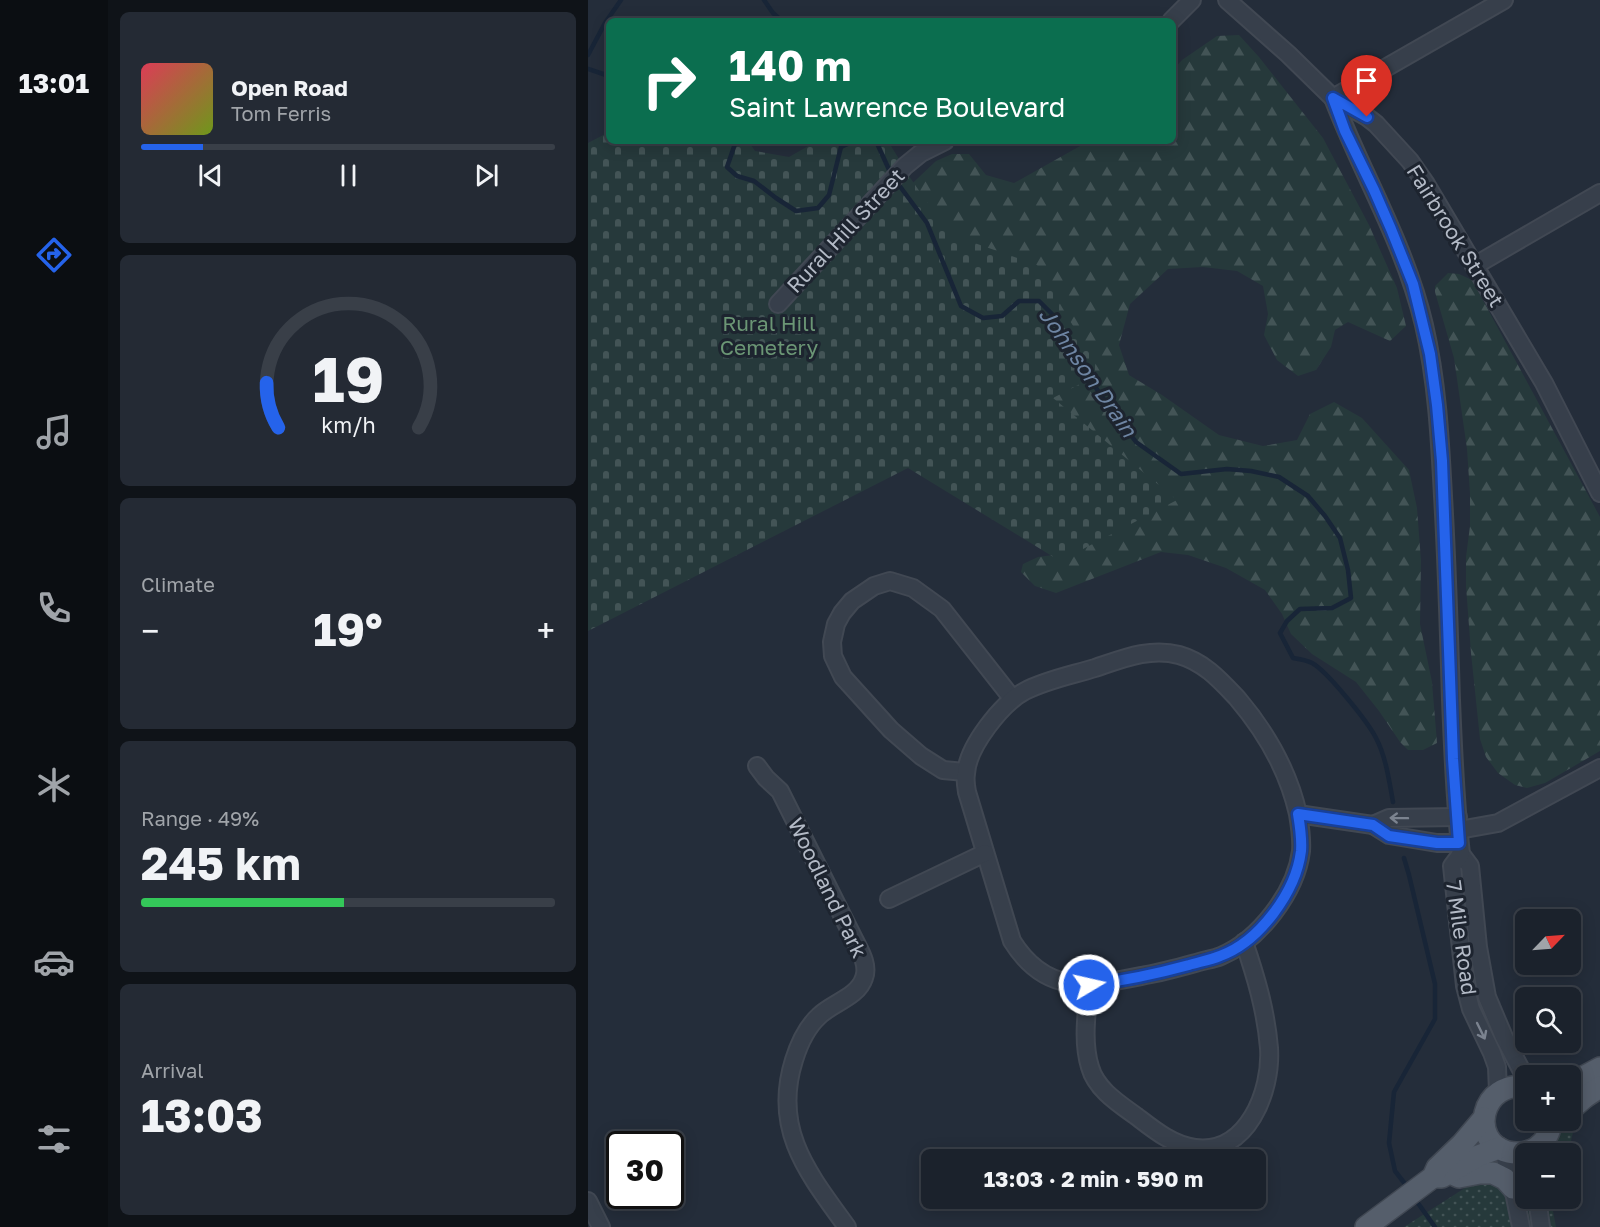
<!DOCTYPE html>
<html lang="en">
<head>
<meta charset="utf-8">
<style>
  body { margin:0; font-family:"Golos Text",sans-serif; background:#242a34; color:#f1f3f6; height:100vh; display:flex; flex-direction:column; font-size:22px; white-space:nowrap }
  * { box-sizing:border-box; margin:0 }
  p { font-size:20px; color:#a0a4a9 }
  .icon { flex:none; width:33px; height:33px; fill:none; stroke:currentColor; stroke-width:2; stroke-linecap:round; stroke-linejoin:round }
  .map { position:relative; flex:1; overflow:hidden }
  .panel { display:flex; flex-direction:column; gap:12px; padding:12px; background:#0f1318; width:480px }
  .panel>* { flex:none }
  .guide { position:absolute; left:18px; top:18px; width:570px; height:126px; border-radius:9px; box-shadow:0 3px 15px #0003,0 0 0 2px #393f48; background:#0b6e4f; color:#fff; overflow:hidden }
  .needle { width:39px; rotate:65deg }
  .controls { position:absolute; left:927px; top:909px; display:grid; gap:12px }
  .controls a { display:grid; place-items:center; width:66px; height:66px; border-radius:9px; background:#1b222c; box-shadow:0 3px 15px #0003,0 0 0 2px #393f48; font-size:30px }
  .speed { position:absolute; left:18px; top:1131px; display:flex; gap:12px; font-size:30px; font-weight:700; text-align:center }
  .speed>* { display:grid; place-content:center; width:78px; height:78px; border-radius:50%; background:#1b222c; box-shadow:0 3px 15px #0003,0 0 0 2px #393f48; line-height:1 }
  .speed .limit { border:3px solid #111; border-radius:9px; background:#fff; color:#111 }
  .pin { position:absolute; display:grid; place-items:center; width:51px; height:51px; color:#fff; margin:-62px -26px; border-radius:50% 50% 50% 0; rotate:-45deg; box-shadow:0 0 6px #0007 }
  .pin .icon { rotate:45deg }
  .me { position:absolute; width:66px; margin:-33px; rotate:81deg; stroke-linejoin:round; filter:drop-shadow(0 0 4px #0008) }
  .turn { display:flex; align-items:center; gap:21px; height:126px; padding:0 24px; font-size:27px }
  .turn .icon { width:78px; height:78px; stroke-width:2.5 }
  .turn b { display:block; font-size:42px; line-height:51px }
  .big { font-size:45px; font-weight:700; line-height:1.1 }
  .panel .card { flex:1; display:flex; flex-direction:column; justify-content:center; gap:9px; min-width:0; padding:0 21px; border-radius:9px; background:#242a34 }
  .panel .dial { align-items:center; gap:0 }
  .dial svg { height:156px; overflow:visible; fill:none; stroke:#393f48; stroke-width:7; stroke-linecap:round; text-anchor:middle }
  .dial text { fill:#f1f3f6; stroke:none }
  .song { display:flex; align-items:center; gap:18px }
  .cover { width:72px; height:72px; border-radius:9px; background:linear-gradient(135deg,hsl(350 70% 55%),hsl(80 70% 35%)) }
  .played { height:6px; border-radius:3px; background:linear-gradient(90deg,#2563eb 15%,#393f48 15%) }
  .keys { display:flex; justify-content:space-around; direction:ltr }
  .heat { display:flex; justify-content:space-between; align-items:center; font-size:33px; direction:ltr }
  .charge { height:9px; border-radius:4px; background:linear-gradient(90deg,#34c759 49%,#393f48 0) }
  .trip { position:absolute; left:333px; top:1149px; width:345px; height:60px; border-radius:9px; background:#1b222c; box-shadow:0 3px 15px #0003,0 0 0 2px #393f48; font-weight:700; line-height:60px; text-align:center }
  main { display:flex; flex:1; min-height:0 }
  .tab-bar { display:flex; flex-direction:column; width:108px; justify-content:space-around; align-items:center; background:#0b0e12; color:#a0a4a9 }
  .tab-bar .icon { width:42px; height:42px }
  .tab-bar .active { color:#2563eb }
  .tab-bar b { font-size:27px; color:#f1f3f6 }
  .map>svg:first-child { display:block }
  .forest { fill:url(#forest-firs) }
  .cemetery { fill:url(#cemetery-stones) }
  .park { fill:url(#park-dots) }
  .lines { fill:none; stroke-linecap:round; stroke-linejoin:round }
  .stream { stroke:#182537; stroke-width:4.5 }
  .minor-casing { stroke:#414853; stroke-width:20 }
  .major-casing { stroke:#414853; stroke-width:24 }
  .minor { stroke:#373f4b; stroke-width:16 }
  .major { stroke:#555e6b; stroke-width:21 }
  .oneway { stroke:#7b838f }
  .route-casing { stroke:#184099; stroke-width:15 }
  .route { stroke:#2563eb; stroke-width:10 }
  .labels { text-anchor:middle; stroke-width:6; stroke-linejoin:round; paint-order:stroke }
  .street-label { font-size:21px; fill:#b3bac6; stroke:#1d242f }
  .park-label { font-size:21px; fill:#6b9675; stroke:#1d242f }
  .water-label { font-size:22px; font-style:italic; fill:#6e85a3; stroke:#1d242f }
</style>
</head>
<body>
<main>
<nav class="tab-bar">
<b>13:01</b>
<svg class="icon active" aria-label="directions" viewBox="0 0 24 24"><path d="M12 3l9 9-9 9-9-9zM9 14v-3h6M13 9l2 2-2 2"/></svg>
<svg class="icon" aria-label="music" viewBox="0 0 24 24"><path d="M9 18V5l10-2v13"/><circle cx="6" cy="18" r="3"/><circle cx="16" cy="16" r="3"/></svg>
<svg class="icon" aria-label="phone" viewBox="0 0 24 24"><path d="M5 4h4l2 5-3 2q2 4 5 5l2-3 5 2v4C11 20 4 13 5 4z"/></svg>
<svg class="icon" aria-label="climate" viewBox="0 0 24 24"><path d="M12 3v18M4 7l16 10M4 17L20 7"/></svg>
<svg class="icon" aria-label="car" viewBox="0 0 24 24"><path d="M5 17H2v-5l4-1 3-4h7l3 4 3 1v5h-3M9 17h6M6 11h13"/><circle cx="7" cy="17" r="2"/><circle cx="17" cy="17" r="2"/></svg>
<svg class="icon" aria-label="filters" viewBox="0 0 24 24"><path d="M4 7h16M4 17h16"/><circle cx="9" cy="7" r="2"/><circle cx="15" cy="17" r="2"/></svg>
</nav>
<section class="panel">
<div class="card">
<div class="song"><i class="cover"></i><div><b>Open Road</b><p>Tom Ferris</p></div></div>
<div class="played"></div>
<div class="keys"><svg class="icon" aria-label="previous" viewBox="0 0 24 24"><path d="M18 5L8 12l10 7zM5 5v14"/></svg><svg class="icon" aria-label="pause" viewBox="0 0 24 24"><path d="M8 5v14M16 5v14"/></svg><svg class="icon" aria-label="next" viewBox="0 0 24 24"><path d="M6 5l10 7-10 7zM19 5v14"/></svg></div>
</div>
<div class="card dial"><svg viewBox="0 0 100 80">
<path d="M14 69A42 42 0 1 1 86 69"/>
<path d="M14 69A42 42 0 0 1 8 46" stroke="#2563eb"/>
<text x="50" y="56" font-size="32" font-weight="700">19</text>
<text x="50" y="72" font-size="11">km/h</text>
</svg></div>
<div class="card"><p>Climate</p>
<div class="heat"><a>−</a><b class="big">19°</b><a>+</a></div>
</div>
<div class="card"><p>Range · 49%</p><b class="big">245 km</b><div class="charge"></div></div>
<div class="card"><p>Arrival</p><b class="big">13:03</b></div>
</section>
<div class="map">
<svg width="1012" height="1227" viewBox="0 0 1012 1227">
  <defs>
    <pattern id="forest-firs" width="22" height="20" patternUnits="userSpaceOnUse" patternTransform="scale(1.5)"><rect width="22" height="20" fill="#26393b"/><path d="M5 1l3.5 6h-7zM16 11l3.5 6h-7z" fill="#435456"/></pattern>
    <pattern id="cemetery-stones" width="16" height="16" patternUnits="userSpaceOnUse" patternTransform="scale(1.5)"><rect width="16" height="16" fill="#26393b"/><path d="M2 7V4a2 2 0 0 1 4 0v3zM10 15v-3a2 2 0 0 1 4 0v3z" fill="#435456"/></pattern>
    <pattern id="park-dots" width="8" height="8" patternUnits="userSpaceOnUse" patternTransform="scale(1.5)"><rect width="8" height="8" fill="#26393b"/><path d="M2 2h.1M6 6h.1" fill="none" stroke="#435456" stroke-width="1.8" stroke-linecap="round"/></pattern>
  </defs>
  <rect width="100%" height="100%" fill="#242d3a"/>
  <!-- forest -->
  <g class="forest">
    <path d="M651 35 671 57 735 138 781 225 809 288 818 326 802 341 760 322 747 330 743 347 728 370 710 376 689 360 676 335 680 314 675 286 649 271 615 267 580 269 542 304 531 345 541 375 574 395 631 435 675 446 709 440 722 414 746 402 774 418 821 470 829 508 833 561 832 624 844 682 849 743 835 750H820L812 742 791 711 768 682 724 654 703 634 694 614 677 590 638 568 600 555 573 552 468 593 447 586 433 572 435 564 450 557 480 553 239 264 348 161 364 154H381L398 175 426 183 501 141H585V70L594 60 629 36Z"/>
    <path d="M860 273 871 274 884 280 1012 517V751L957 783 939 788 927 785 910 773 898 757 892 739 883 653 878 586V557L882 526V494L879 449 866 358 847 292V286Z"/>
  </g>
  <!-- cemetery -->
  <path class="cemetery" d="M21 132V141H160L167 151 201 157 229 141H300L323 179 361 234 449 265 513 373 465 398 589 500 472 561 320 468 0 631V143Z"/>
  <!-- park -->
  <path class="park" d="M989 1116 980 1153 938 1154V1198L968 1199 965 1211 968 1227H816Z"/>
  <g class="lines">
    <!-- stream -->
    <g class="stream">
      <path d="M176 0 185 13 194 21"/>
      <path d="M0 55 17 23 33 0"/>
      <path d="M0 69 21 76"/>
      <path d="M148 141 139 167 149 176 166 181 188 198 208 211 230 208 241 195 253 147 266 141"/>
      <path d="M288 141 303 174"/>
      <path d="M308 181 339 223 373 306 395 318 414 316 431 301H451L469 319 477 340 512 394 548 442 593 474 639 469 663 471 691 477 720 496 737 516 752 538 760 570 763 598 744 608 712 609 699 621 692 633 705 658C711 659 718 660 724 663 739 671 780 722 788 738 798 757 801 780 805 802"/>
      <path d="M816 858 821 875 847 984V1019L806 1092 801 1143 807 1171 821 1189"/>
      <path d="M827 1199 847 1227"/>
    </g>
    <defs>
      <g id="minor">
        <path d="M639 0 700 54 745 98 779 117 788 124 822 161 838 184 956 383 1012 493"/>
        <path d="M583 21 604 0"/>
        <path d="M745 98C774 174 817 244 836 325 849 381 852 438 855 496 859 564 861 632 863 700 865 751 867 803 873 854L882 866 890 947 899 997 916 1037 938 1079"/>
        <path d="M745 98 916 0"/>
        <path d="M886 266 1012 193"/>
        <path d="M190 304 317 166 333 153 357 141"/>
        <path d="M169 766 178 778 192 791 266 939C272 951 281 965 276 978 270 997 244 1003 231 1016 219 1027 211 1044 206 1060 184 1130 220 1173 259 1227"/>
        <path d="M377 772 355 770 333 756 303 730 255 677 245 656 244 642 248 624 254 613 264 601 286 586 302 581 325 588 354 609 424 698"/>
        <path d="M710 814C712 826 714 839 713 851 708 892 671 940 633 956 626 959 618 960 611 962 593 967 576 972 558 975 503 986 459 997 424 941L379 792C378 786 377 779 378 774 379 747 414 703 437 691 458 680 484 675 507 668 534 659 562 647 591 655 616 662 632 680 649 698 678 732 700 770 710 814L785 825"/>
        <path d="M870 817 801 818 785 825 801 835 849 843H871"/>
        <path d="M871 830 910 823 1012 768"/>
        <path d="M873 854 864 866 877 986 883 1009 904 1053 909 1067 910 1092"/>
        <path d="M301 899 397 853"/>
        <path d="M501 985C499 1012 494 1041 502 1067 508 1089 530 1103 548 1116 565 1129 584 1145 607 1148 659 1155 684 1091 681 1048 678 1011 668 977 656 942"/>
        <path d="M915 1150 927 1197 933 1227"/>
        <path d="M949 1198 953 1227"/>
        <path d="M0 1201 13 1227"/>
      </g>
      <g id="major">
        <path d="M982 1084 1012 1068"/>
        <path d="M938 1087C893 1080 880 1141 920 1152 929 1154 939 1153 948 1148 957 1142 963 1132 963 1120"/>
        <path d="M982 1110 997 1097 1012 1087"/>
        <path d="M862 1173 871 1177 892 1173H905L917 1179 925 1188"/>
        <path d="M848 1177H854L890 1156 911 1148"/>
        <path d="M778 1227 845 1177 849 1168 874 1144 896 1118"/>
      </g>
    </defs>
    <!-- minor casing -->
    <use href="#minor" class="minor-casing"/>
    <!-- major casing -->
    <use href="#major" class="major-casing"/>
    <!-- minor -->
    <use href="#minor" class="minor"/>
    <!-- major -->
    <use href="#major" class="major"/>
  </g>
  <!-- one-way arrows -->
  <defs><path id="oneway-shaft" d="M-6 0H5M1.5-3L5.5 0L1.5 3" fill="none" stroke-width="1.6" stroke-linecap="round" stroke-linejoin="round" transform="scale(1.5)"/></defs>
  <g class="oneway">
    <use href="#oneway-shaft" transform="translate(811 818) rotate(-179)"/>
    <use href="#oneway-shaft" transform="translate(893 1031) rotate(64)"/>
  </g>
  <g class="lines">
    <defs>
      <path id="route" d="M501 985C535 981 568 974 601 965 611 962 622 960 632 956 671 942 708 892 713 851 714 839 712 826 710 814L785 825 801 836 849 843H871L865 759 854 461 849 405 842 354 825 284 803 229 786 190 757 131 745 98 779 117"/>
    </defs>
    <!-- route casing -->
    <use href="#route" class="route-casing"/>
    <!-- route -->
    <use href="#route" class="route"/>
  </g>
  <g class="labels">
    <!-- street labels -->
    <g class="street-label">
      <text transform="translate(258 231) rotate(-47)" y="7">Rural Hill Street</text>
      <text transform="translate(867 236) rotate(58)" y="7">Fairbrook Street</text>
      <text transform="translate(239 888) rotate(64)" y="7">Woodland Park</text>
      <text transform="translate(873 938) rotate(82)" y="7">7 Mile Road</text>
    </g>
    <!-- park labels -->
    <g class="park-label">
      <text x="181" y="331">Rural Hill<tspan x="181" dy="24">Cemetery</tspan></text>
    </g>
    <!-- water labels -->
    <g class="water-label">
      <text transform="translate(500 372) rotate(55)" y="8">Johnson Drain</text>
    </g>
  </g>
</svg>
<div class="controls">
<a><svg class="needle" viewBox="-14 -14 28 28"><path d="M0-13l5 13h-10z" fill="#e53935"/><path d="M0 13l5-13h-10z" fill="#a0a4a9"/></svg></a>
<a><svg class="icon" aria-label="search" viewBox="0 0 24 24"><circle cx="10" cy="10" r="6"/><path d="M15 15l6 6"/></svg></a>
<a>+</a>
<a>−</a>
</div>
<div class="speed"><div class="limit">30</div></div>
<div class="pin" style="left:779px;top:117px;background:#d93025"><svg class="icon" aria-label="arrive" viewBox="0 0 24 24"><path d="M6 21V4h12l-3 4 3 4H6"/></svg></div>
<svg class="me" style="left:501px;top:985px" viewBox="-20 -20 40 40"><circle r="17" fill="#2563eb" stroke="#fff" stroke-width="3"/><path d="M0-11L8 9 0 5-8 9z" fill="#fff"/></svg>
<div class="trip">13:03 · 2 min · 590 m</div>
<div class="guide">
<div class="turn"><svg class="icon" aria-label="right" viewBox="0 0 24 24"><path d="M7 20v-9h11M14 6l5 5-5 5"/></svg><div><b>140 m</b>Saint Lawrence Boulevard</div></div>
</div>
</div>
</main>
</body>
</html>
